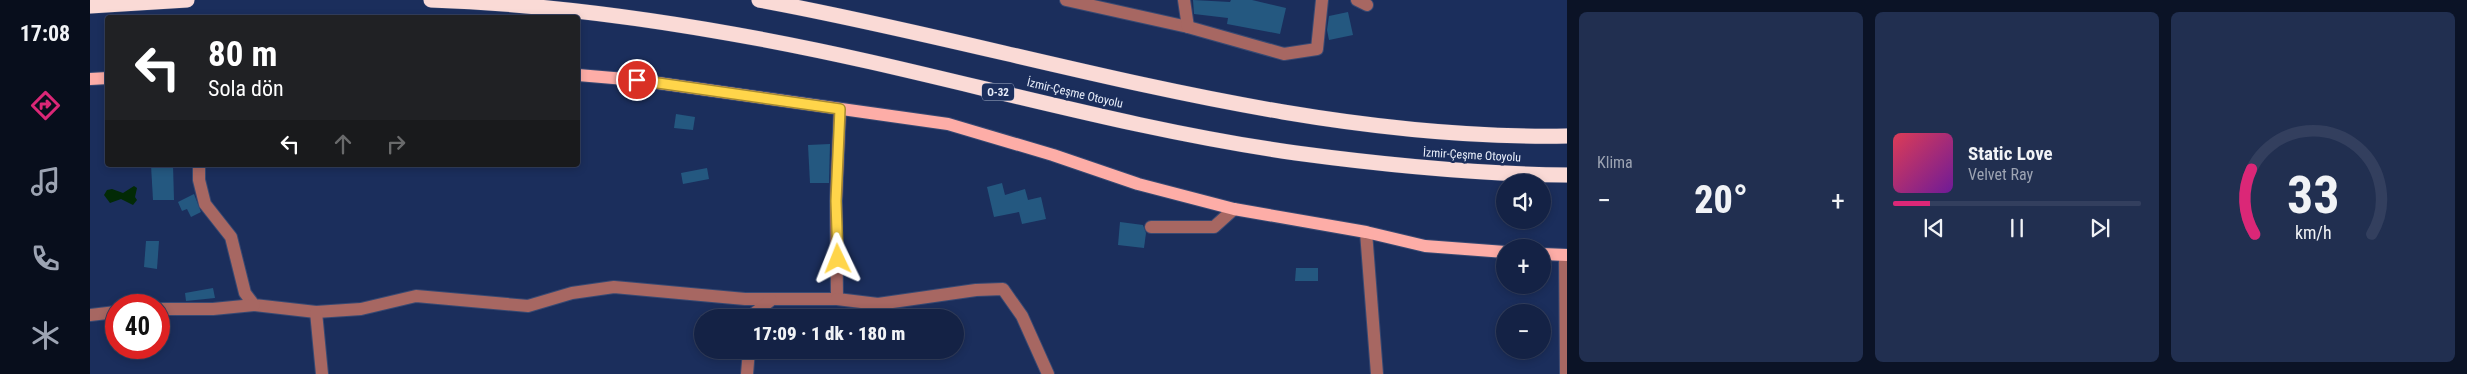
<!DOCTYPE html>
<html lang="tr">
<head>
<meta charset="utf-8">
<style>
  body { margin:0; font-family:"Roboto Condensed",sans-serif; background:#212f50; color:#f1f3f6; height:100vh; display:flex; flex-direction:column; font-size:19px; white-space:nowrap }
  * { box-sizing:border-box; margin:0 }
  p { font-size:16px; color:#9da4b3 }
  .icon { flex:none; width:28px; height:28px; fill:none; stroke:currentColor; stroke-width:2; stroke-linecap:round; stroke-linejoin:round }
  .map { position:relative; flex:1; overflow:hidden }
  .sheet { display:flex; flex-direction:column; gap:12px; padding:12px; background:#0b1326; width:900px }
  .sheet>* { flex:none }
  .banner { position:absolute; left:15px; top:15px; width:475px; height:152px; border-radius:5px; box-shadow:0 2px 8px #0003,0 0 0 1px #333f5e; background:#202124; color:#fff; overflow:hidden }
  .tools { position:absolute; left:1406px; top:174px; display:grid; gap:10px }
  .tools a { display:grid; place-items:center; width:55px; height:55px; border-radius:50%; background:#142245; box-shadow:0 2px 8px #0003,0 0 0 1px #333f5e; font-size:25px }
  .speed { position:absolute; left:15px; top:294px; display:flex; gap:10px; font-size:25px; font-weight:700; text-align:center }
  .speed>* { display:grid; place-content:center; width:65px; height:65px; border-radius:50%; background:#142245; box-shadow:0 2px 8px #0003,0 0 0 1px #333f5e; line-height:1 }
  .speed .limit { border:8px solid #d22; background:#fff; color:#111 }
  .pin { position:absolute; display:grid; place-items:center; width:42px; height:42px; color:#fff; margin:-21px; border:2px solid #fff; border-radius:50%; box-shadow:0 1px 5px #0007 }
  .me { position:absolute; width:55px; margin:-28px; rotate:358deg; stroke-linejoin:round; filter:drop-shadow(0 0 4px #0008) }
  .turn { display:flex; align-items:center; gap:18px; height:105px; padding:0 20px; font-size:22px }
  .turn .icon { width:65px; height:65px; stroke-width:2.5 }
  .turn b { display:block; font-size:35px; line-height:42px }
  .lanes { display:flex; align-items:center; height:48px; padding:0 20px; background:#0003; justify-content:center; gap:25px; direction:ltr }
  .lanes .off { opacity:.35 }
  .big { font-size:38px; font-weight:800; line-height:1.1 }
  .sheet .tile { flex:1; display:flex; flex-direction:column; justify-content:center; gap:8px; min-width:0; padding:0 18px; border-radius:8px; background:#212f50 }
  .sheet .dial { align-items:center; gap:0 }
  .dial svg { height:130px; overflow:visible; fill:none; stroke:#333f5e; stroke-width:7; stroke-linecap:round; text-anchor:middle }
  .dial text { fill:#f1f3f6; stroke:none }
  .song { display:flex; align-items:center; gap:15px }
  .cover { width:60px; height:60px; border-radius:8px; background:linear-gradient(135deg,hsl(350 70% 55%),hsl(280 70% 35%)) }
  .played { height:5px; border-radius:2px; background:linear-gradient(90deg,#db2777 15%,#333f5e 15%) }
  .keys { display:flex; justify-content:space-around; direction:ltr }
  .heat { display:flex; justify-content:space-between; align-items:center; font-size:28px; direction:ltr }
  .sheet .tiles { flex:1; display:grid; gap:12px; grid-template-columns:repeat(3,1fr) }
  .trip { position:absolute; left:604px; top:309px; width:270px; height:50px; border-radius:25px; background:#142245; box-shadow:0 2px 8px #0003,0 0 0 1px #333f5e; font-weight:800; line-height:50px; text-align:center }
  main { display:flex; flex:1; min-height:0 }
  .dock { display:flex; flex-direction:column; width:90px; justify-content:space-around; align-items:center; background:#080e1c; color:#9da4b3 }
  .dock .icon { width:35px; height:35px }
  .dock .current { color:#db2777 }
  .dock b { font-size:22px; color:#f1f3f6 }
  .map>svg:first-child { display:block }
  .water { fill:#022a06 }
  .building { fill:#245880 }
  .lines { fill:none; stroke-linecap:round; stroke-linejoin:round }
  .minor-casing { stroke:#384972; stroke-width:14 }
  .major-casing { stroke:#384972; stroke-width:14 }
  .highway-casing { stroke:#384972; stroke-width:16 }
  .minor { stroke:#a76762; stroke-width:12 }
  .major { stroke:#fdada7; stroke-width:12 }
  .highway { stroke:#fadad6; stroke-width:15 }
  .route-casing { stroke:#a68a30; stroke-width:12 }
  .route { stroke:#ffd54a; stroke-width:9 }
  .labels { text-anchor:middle; stroke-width:5; stroke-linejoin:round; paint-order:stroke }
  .shield { fill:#1b2e5c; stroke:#aab4cb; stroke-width:1 }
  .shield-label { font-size:11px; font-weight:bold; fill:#e8eefa }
  .street-label { font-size:12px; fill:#e8eefa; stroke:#1b2e5c }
</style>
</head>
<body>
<main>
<nav class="dock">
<b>17:08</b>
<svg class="icon current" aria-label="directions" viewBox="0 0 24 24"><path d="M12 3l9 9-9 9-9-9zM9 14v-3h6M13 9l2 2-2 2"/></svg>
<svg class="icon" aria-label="music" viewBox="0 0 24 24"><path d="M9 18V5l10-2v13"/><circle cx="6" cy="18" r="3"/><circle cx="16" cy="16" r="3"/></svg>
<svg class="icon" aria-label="phone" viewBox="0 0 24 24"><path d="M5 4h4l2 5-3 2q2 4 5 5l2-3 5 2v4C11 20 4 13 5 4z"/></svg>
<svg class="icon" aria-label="climate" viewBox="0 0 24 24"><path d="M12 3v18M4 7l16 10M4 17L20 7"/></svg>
</nav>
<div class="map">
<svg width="1477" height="374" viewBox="0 0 1477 374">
  <rect width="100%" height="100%" fill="#1b2e5c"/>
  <!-- water -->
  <path class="water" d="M44 186 47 188 45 197 47 200 43 205 31 199 20 203 14 195 17 190 22 189 33 193Z"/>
  <!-- building -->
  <g class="building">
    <path d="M1103 0 1140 2 1141 0H1162L1196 8 1190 34 1137 24 1138 18 1104 14Z"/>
    <path d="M1258 12 1263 35 1239 40 1237 30 1239 16Z"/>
    <path d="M586 114 605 117 603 130 584 128Z"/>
    <path d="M740 144 739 183H720L718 145Z"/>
    <path d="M61 165H83L84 200H63Z"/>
    <path d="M617 168 619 179 593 184 591 173Z"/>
    <path d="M912 183 915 195 935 189 938 200 951 197 956 219 932 224 929 212 904 217 897 187Z"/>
    <path d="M104 194 111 212 101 217 97 209 92 211 88 202Z"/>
    <path d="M1030 222 1053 225 1056 233 1054 248 1028 245Z"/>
    <path d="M56 241H69L67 269 54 267Z"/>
    <path d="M1206 268H1228V281H1205Z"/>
    <path d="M123 288 125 298 96 301 95 293Z"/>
  </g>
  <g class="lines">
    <defs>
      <g id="minor">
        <path d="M976 0 1098 27 1194 54 1227 49 1232 0"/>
        <path d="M1094 0 1098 27"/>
        <path d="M1267 0 1277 5"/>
        <path d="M109 165V180L115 204 141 237 155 293 164 305 226 312 271 309 326 296 438 306 482 293 524 287 655 299H747L746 201 750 109"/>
        <path d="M1061 227H1124L1144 209"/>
        <path d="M1276 232 1287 374"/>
        <path d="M1475 255 1476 374"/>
        <path d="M747 299 788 304 886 290 913 289 932 316 958 374"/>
        <path d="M69 309H123L164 305"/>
        <path d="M226 312 232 374"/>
        <path d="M0 315 26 312"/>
        <path d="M661 316 681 300"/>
        <path d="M657 374 659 350"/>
      </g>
      <g id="major">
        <path d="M488 75 547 80 858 124 963 155 1048 184 1144 209 1276 232 1335 246 1415 252"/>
        <path d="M0 79 18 78"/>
        <path d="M1452 254 1477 255"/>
      </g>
      <g id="highway">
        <path d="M341 0C487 5 639 30 781 62 922 94 1063 133 1206 153 1295 165 1387 174 1477 175"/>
        <path d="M669 0C937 49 1201 141 1477 136"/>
        <path d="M0 6 97 0"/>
      </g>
    </defs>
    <!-- minor casing -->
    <use href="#minor" class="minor-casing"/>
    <!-- major casing -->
    <use href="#major" class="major-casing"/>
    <!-- highway casing -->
    <use href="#highway" class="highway-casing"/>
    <!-- minor -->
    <use href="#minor" class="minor"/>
    <!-- major -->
    <use href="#major" class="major"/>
    <!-- highway -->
    <use href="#highway" class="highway"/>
  </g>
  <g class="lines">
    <defs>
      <path id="route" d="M547 80 750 109 746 201 748 259"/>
    </defs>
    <!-- route casing -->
    <use href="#route" class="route-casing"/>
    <!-- route -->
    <use href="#route" class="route"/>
  </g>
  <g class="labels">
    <!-- shield labels -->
    <rect class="shield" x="892" y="83.5" width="32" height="17" rx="4"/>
    <g class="shield-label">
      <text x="908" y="96">O-32</text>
    </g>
    <!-- street labels -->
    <g class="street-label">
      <text transform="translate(985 93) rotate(13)" y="4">İzmir-Çeşme Otoyolu</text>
      <text transform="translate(1382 155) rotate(3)" y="4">İzmir-Çeşme Otoyolu</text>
    </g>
  </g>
</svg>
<div class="tools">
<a><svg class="icon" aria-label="sound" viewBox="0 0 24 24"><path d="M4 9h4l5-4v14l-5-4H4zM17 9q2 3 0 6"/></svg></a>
<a>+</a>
<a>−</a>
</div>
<div class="speed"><div class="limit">40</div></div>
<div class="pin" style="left:547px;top:80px;background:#d93025"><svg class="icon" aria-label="arrive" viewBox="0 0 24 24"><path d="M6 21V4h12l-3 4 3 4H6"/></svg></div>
<svg class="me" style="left:748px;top:259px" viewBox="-20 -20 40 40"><path d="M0-17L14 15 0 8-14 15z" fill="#ffd54a" stroke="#fff" stroke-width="4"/></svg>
<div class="trip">17:09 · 1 dk · 180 m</div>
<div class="banner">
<div class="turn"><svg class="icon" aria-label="left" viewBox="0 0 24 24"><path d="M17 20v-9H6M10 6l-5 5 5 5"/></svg><div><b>80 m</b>Sola dön</div></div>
<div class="lanes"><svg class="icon" aria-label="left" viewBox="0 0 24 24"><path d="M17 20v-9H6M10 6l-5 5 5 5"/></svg><svg class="icon off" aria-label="ahead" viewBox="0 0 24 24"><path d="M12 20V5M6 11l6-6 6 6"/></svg><svg class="icon off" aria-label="right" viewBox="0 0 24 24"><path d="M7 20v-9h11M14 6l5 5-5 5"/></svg></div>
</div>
</div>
<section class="sheet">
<div class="tiles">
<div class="tile"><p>Klima</p>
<div class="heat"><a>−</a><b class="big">20°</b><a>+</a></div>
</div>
<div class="tile">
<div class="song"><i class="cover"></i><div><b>Static Love</b><p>Velvet Ray</p></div></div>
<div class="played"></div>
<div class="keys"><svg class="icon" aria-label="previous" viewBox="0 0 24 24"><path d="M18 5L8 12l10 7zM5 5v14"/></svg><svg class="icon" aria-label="pause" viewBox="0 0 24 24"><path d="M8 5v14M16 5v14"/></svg><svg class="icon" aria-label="next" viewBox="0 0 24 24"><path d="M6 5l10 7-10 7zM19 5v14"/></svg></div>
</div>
<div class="tile dial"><svg viewBox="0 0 100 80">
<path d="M14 69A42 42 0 1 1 86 69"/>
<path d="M14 69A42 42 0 0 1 12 29" stroke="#db2777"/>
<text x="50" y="56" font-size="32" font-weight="700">33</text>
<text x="50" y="72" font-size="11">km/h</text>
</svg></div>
</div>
</section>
</main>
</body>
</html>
